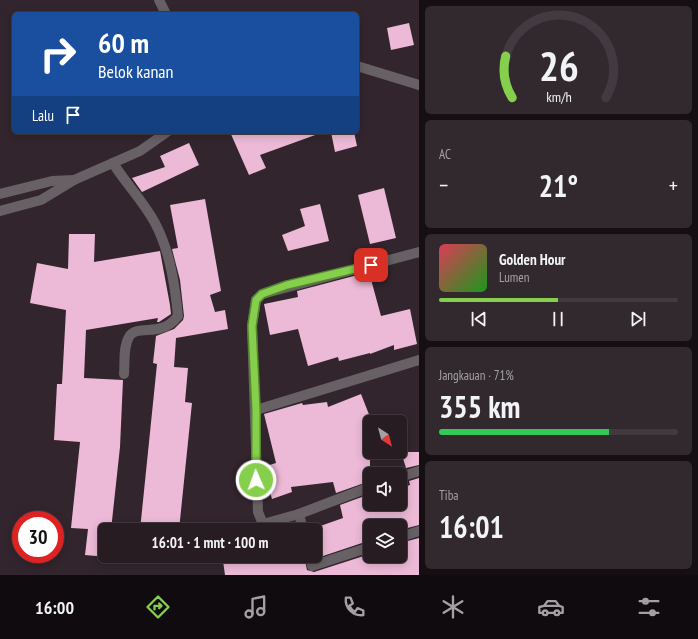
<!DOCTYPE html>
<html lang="id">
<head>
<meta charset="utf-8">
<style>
  body { margin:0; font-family:"PT Sans Narrow",sans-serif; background:#32292f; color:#f1f3f6; height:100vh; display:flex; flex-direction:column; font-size:15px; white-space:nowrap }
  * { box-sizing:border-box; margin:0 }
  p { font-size:13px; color:#a4a1a5 }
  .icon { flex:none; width:22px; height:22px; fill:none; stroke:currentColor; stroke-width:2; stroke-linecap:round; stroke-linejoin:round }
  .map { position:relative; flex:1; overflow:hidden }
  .details { display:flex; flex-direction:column; gap:6px; padding:6px; background:#150f13; width:279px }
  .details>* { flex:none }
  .hud { position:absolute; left:12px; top:12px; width:347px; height:122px; border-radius:6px; box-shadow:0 2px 10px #0003,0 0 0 1px #423a40; background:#1a4fa0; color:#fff; overflow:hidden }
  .needle { width:26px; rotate:144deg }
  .tools { position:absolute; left:363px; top:415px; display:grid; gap:8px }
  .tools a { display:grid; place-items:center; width:44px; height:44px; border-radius:6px; background:#261c22; box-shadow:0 2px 10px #0003,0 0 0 1px #423a40; font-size:20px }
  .speed { position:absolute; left:12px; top:511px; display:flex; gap:8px; font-size:20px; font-weight:700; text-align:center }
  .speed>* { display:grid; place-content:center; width:52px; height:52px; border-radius:50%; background:#261c22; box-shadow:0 2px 10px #0003,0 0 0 1px #423a40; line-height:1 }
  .speed .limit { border:6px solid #d22; background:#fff; color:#111 }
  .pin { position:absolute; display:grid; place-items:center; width:34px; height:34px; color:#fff; margin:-17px; border-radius:8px; box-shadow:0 2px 6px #0006 }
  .me { position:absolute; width:44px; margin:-22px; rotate:358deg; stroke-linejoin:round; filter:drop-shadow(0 0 3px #0008) }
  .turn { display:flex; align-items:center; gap:14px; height:84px; padding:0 20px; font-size:18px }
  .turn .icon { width:52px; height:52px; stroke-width:2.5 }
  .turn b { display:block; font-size:28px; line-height:34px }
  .then { display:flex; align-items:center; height:38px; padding:0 20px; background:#0003; gap:8px; font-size:15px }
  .big { font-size:30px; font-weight:700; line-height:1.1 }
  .details .widget { flex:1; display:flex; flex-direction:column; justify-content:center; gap:6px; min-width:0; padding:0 14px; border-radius:6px; background:#32292f }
  .details .dial { align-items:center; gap:0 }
  .dial svg { height:104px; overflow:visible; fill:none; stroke:#423a40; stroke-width:7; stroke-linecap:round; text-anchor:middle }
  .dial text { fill:#f1f3f6; stroke:none }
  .song { display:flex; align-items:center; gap:12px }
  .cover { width:48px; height:48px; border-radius:6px; background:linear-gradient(135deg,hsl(350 70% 55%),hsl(120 70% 35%)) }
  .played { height:4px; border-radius:2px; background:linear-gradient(90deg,#85cf4c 50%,#423a40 50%) }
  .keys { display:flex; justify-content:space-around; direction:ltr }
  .heat { display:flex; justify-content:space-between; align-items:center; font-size:22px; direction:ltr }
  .charge { height:6px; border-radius:3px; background:linear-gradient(90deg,#34c759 71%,#423a40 0) }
  .trip { position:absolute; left:98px; top:523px; width:224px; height:40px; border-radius:6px; background:#261c22; box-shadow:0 2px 10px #0003,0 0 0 1px #423a40; font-weight:700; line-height:40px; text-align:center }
  .dock { display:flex; height:64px; justify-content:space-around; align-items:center; background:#0f0b0e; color:#a4a1a5 }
  .dock .icon { width:28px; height:28px }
  .dock .selected { color:#85cf4c }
  .dock b { font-size:18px; color:#f1f3f6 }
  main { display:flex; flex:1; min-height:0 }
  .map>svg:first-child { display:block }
  .building { fill:#ecb9d6 }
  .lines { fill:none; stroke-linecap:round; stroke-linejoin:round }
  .street { stroke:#676064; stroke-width:10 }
  .route-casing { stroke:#568731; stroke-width:10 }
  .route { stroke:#85cf4c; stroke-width:7 }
</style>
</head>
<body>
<main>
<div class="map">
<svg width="419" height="575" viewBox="0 0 419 575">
  <rect width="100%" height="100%" fill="#32252d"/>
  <!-- building -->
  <g class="building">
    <path d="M409 23 414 45 391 50 387 28Z"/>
    <path d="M230 132H318V134L260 155 266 168 249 175Z"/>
    <path d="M331 132H354L357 146 335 152Z"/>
    <path d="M189 143 199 165 142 192 132 178 165 167 160 156Z"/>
    <path d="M384 188 396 238 370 244 358 195Z"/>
    <path d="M205 199 221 291 210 295 215 312 225 310 228 329 176 338 174 367 188 368 185 402 192 403 179 530H140L157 364 153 363 156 336 174 329 183 320 184 316 180 280 172 249 178 248 170 205Z"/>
    <path d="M320 204 329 241 288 251 282 235 305 226 300 209Z"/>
    <path d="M69 234H95L94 262 160 251 170 305 171 314 159 322H157L158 318 86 330 84 378 123 380 120 447 111 530H105V556L107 557 85 555 88 529 71 528 80 442 54 440 57 384H62L66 310 30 303 37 263 68 269Z"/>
    <path d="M369 272 381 316 410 309 417 344 394 350V345L370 354V353L339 361 338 357 308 366 298 329 270 335 264 304 298 297 297 291Z"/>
    <path d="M361 394 370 417V481L336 493 333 482 291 487 292 492 272 499 263 467 276 463 264 414 302 403 303 405 327 402 328 407Z"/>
    <path d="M401 452H419V465L406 468Z"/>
    <path d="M419 478V525L400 530V526H364L368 541 317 558 315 552V530H309L343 518 340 505 370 494V504H400V488L410 485 409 481Z"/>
    <path d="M419 538V575H225L223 561 255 556H304L307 570 314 572 370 554V556H400V543Z"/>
    <path d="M137 556H176V561Z"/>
  </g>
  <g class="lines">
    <!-- street -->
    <g class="street">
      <path d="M159 0 166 14"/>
      <path d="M357 66 419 85"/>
      <path d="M113 163C126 184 144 202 155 223 170 251 175 286 178 316 173 322 169 326 161 328 151 332 134 327 129 337 123 347 125 363 124 374"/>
      <path d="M0 194 52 181 74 180"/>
      <path d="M0 211 41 200 74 180 140 151 167 132"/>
      <path d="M256 410 419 360"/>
      <path d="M400 477 419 471"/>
      <path d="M299 514 263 524 258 512 252 326 256 300 262 294 419 252"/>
      <path d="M303 530 299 514 370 487"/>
      <path d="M400 537 419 531"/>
      <path d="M310 556 312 566 370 547"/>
    </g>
  </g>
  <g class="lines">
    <defs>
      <path id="route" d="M256 480V410L252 326 256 300 262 294 287 285 371 265"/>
    </defs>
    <!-- route casing -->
    <use href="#route" class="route-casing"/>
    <!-- route -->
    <use href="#route" class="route"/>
  </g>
</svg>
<div class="tools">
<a><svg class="needle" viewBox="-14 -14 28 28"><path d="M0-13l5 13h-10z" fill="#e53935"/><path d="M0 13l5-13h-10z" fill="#a4a1a5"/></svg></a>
<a><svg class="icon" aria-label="sound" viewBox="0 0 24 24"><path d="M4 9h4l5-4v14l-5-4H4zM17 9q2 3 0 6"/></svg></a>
<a><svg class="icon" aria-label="layers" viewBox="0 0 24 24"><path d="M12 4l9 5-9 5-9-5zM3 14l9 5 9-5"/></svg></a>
</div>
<div class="speed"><div class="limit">30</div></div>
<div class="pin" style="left:371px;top:265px;background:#d93025"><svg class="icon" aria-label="arrive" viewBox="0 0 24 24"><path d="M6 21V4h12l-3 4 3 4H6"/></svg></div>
<svg class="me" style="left:256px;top:480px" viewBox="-20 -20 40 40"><circle r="17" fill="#85cf4c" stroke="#fff" stroke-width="3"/><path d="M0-11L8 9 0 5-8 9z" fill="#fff"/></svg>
<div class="trip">16:01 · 1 mnt · 100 m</div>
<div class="hud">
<div class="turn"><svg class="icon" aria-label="right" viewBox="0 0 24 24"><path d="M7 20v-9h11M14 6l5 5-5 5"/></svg><div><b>60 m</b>Belok kanan</div></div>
<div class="then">Lalu<svg class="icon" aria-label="arrive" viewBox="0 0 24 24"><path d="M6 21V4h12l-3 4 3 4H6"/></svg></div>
</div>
</div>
<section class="details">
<div class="widget dial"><svg viewBox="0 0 100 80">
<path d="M14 69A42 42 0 1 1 86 69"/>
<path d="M14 69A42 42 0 0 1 9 37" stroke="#85cf4c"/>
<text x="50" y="56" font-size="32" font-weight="700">26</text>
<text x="50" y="72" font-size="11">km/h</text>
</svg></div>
<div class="widget"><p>AC</p>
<div class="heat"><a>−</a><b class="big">21°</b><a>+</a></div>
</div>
<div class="widget">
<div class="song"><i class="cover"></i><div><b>Golden Hour</b><p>Lumen</p></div></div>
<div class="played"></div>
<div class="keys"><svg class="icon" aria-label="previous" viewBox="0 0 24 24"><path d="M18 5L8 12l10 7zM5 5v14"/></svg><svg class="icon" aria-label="pause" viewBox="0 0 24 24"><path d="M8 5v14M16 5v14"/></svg><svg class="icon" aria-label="next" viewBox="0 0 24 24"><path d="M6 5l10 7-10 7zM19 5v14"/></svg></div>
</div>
<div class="widget"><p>Jangkauan · 71%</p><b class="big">355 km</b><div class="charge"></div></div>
<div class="widget"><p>Tiba</p><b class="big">16:01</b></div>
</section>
</main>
<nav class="dock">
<b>16:00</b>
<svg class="icon selected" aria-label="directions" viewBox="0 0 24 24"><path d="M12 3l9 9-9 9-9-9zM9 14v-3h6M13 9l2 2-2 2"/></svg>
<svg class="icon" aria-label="music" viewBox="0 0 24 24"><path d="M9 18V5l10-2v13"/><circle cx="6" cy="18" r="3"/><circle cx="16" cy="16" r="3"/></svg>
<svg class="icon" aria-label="phone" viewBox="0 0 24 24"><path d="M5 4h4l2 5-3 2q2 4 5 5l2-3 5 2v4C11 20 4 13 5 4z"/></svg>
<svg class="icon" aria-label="climate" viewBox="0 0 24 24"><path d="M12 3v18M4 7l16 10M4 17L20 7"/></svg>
<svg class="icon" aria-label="car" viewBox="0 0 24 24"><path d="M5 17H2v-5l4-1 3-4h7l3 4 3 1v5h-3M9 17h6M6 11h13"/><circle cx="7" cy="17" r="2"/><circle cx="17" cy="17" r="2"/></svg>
<svg class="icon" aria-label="filters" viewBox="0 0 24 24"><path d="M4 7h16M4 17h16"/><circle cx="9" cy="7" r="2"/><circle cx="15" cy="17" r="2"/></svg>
</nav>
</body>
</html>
